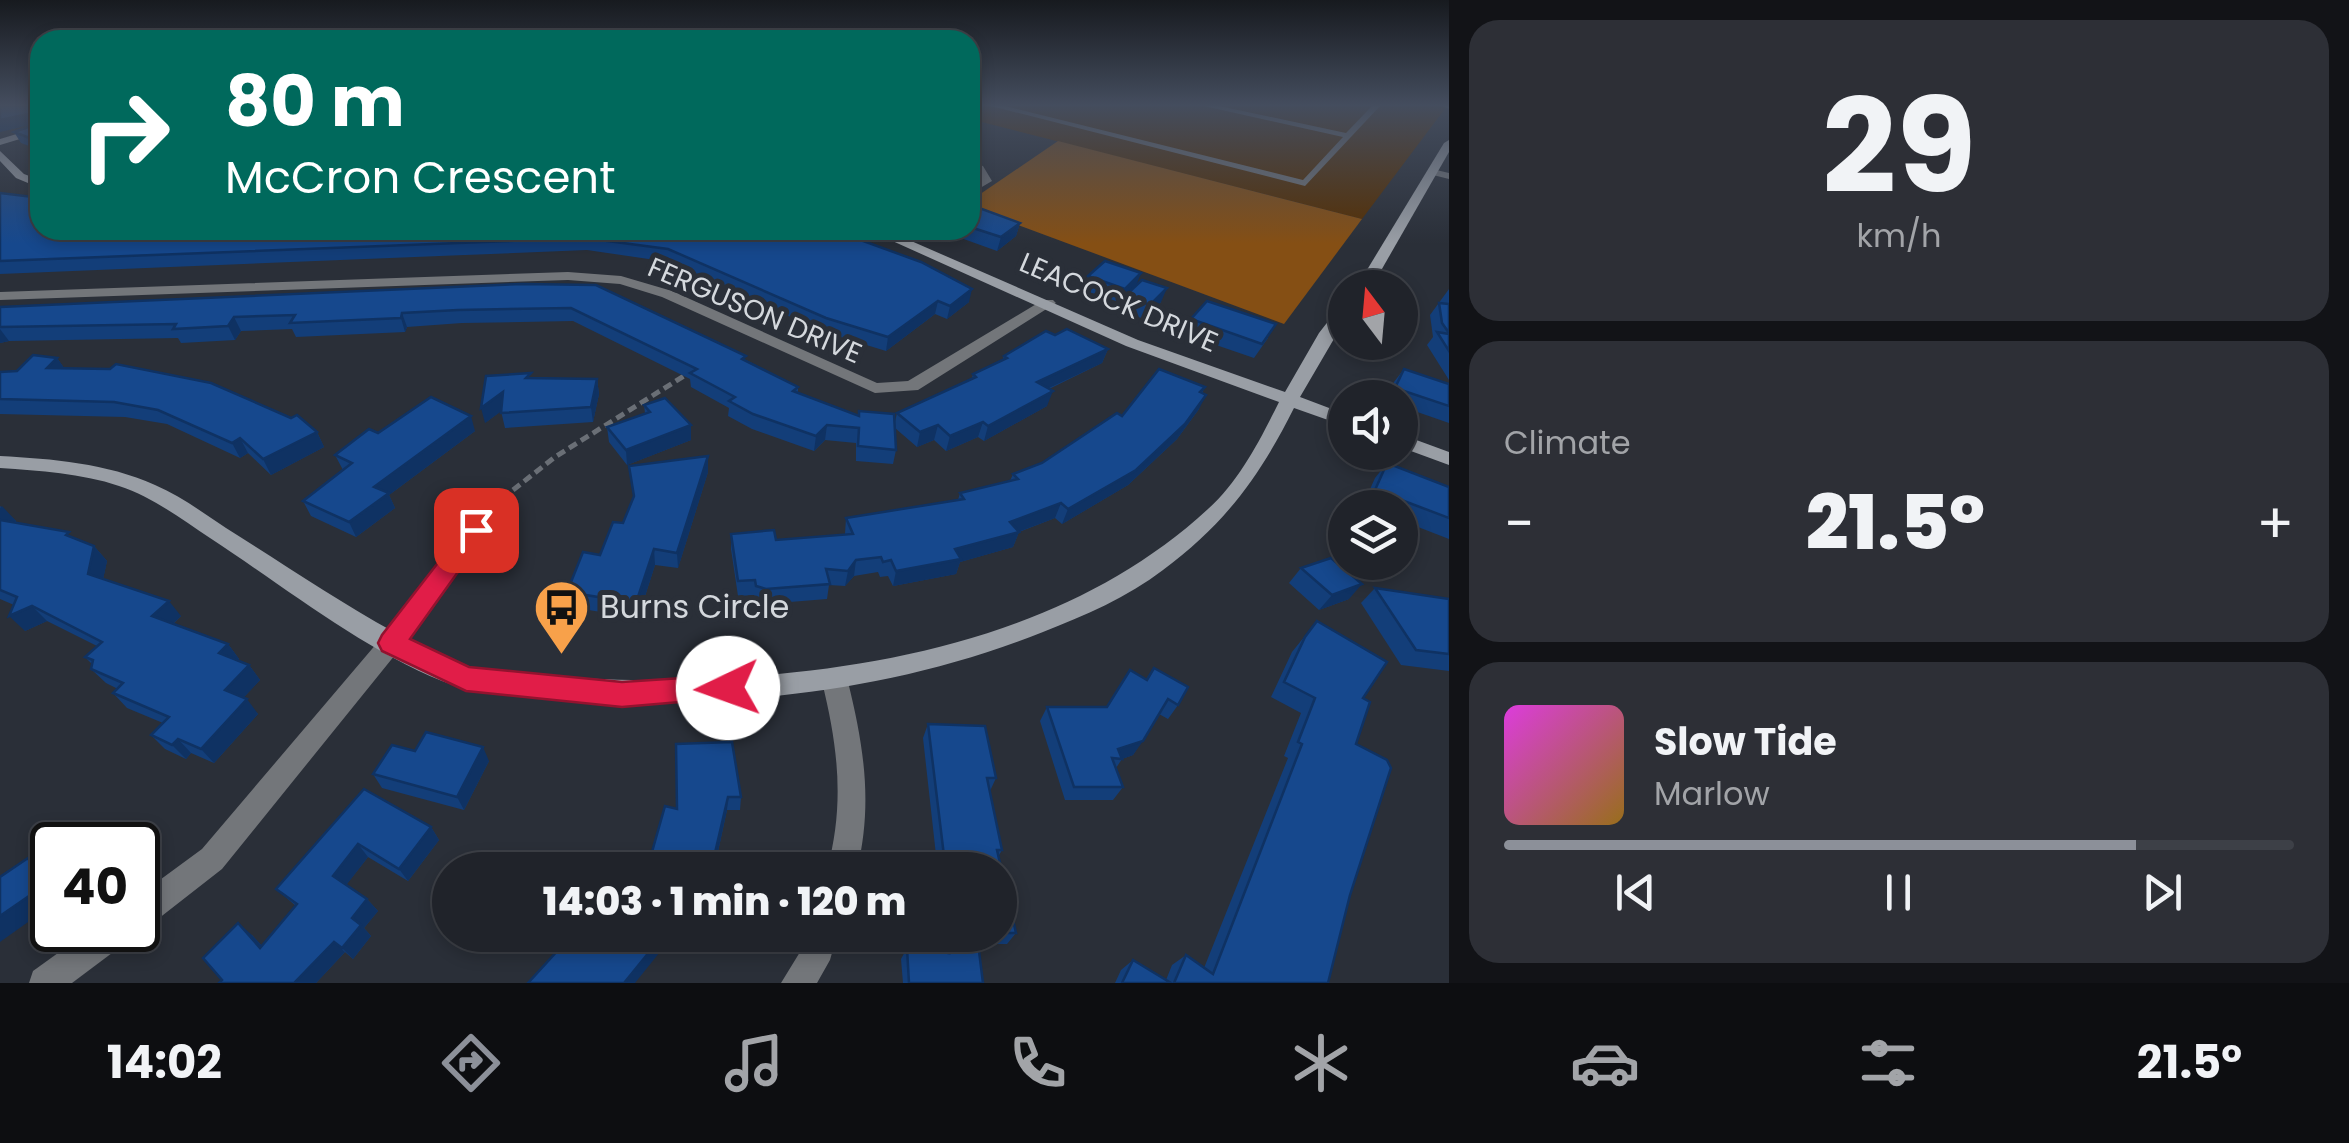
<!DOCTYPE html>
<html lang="en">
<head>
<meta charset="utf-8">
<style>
  body { margin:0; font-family:Poppins,sans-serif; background:#2d2f36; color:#f1f3f6; height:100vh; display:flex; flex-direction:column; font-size:38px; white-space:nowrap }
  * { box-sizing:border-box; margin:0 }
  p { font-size:32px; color:#a2a4a8 }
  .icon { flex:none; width:55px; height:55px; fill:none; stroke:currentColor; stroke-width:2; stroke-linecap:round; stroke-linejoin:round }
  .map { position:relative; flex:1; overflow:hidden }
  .drawer { display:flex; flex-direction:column; gap:20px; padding:20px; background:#121317; width:900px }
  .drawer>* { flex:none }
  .guide { position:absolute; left:30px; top:30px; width:950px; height:210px; border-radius:30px; box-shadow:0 5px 15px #0003,0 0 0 2px #3d4047; background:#00695c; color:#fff; overflow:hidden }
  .needle { width:65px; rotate:344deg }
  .fabs { position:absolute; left:1328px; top:270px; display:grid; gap:20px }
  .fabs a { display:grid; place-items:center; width:90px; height:90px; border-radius:50%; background:#20232a; box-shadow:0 5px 15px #0003,0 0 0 2px #3d4047; font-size:50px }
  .speed { position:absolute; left:30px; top:822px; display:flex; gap:20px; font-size:50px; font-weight:700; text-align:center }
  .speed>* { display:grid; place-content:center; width:130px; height:130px; border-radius:50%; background:#20232a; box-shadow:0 5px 15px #0003,0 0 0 2px #3d4047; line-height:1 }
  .speed .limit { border:5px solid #111; border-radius:15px; background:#fff; color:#111 }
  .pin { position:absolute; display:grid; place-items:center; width:85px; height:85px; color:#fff; margin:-42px; border-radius:20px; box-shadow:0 5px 15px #0006 }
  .me { position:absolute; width:110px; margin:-55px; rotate:267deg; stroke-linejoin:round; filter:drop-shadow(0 0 8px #0008) }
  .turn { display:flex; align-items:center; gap:35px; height:210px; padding:0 30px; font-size:45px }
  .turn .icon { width:130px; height:130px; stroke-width:2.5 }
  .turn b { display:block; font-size:70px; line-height:85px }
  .big { font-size:75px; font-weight:800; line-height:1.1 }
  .drawer .card { flex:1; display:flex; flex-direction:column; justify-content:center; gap:15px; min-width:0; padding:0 35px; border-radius:30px; background:#2d2f36 }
  .drawer .dial { align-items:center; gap:0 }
  .dial b { font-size:130px; line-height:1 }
  .song { display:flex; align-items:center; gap:30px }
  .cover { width:120px; height:120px; border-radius:15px; background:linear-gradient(135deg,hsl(300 70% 55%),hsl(40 70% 35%)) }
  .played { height:10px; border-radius:5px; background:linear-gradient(90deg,#8c9099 80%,#3d4047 80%) }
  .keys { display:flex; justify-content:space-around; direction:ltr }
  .heat { display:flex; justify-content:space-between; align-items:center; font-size:55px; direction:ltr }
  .trip { position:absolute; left:432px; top:852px; width:585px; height:100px; border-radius:50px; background:#20232a; box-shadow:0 5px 15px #0003,0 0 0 2px #3d4047; font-weight:800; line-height:100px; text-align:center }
  .dock { display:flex; height:160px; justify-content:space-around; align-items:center; background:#0d0e11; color:#a2a4a8 }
  .dock .icon { width:70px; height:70px }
  .dock .selected { color:#8c9099 }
  .dock b { font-size:45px; color:#f1f3f6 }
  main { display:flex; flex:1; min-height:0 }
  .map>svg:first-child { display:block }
  .green { fill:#552e01 }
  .forest { fill:#854f14 }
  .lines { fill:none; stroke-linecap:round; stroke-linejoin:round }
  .path { stroke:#6a6f76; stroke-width:5; stroke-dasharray:9 5; stroke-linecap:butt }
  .lane { fill:#73767a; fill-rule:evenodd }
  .street { fill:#73767a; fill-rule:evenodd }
  .secondary { fill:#999ea5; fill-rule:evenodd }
  .wall { fill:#133e79 }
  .shaded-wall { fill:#0f3263 }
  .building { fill:#16488d; stroke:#0f3263; stroke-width:2.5 }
  .route { fill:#e11d48; stroke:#92132f; stroke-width:2.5 }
  .labels { text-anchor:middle; stroke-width:10; stroke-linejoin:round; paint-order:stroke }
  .far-street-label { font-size:28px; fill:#d4d8dd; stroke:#2a2f38 }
  .poi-label { font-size:32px; fill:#d4d8dd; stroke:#2a2f38; text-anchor:start }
</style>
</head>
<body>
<main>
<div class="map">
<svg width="1449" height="983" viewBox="0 0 1449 983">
  <rect width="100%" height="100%" fill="#2a2f38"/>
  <!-- green -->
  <path class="green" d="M970 106H1447L1362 219 970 119Z"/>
  <!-- forest -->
  <path class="forest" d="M1058 141 1362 219 1284 324 970 207V201Z"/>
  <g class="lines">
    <!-- path -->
    <path class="path" d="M513 490 555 457 687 374"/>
    <!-- lane -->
    <g class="lane">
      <path d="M991 106H1005L1303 180 1343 137 1204 106H1219L1346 133 1372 106H1380L1305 186Z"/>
      <path d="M1443 106H1449V109Z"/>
      <path d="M1432 169 1449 173V179L1429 174V170Z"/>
    </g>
    <!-- street -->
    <g class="street">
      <path d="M970 162 983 166 992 181 970 194V185L979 180 970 169Z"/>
      <path d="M895 230H910L899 240H889L887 237Z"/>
      <path d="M568 272 621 276 672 291 877 383 908 381 1043 300H1053L1056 303 918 390 875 393 662 297 620 284 568 280 0 300V292Z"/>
      <path d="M497 495 507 502 504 507 399 650 222 869 149 926 138 931 137 930 138 896 202 849 383 636 490 497Z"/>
      <path d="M835 671 844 674 848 682C864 747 873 804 857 870H827C845 804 838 747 822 682L826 674Z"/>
      <path d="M90 930H133L128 941 72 983H29L33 971Z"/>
      <path d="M805 935H837L830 960 817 983H781L800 952Z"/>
    </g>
    <!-- secondary -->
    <g class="secondary">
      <path d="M40 127V133L0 145V139Z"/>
      <path d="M1449 140V152L1371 288H1356L1444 143Z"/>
      <path d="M0 151 24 174 40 180V188L16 178 0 161Z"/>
      <path d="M868 230H886L1138 340 1285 392 1319 333 1340 306 1345 304V320L1300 397 1345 414V426L1294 408C1260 476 1225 524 1163 570 1128 597 1084 616 1043 632 895 691 734 709 576 700 531 697 484 697 442 681 362 649 282 585 210 538 181 519 153 497 119 486 81 473 40 471 0 468V456C53 459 106 463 155 485 181 496 203 513 226 528 282 563 336 600 394 632 415 644 437 658 461 666 482 673 506 673 529 674 574 678 619 681 665 680 854 677 1064 642 1208 509 1240 480 1260 440 1279 402L1126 346Z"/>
      <path d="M1400 434 1449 452V465L1400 447Z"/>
    </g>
  </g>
  <!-- wall -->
  <g class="wall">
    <path d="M40 106V150L21 143 14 132 37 124Z"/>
    <path d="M0 193 33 197 833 230 969 302 947 319 935 314 886 351 824 332 669 262 587 250 0 274Z"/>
    <path d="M970 206 1020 223 1016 236 997 251 947 233V230H970Z"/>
    <path d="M1088 276 1136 286 1161 302 1144 319 1119 310 1124 298 1119 302 1083 290Z"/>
    <path d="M522 284 746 360 798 387V393L858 416 894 426 897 413 972 378 973 374 1002 361 1004 356 1055 335 1108 349 1102 363 1049 389 1047 406 984 441 978 437 946 451 934 440 917 447 895 428 896 450 893 464 856 461V443L825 440 814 451 752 429 728 416 729 408 691 387 690 379 573 321 462 323 407 327 405 332 296 337 292 329 241 331 235 340 181 343 178 338 9 341 0 343V307Z"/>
    <path d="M1449 289V380L1427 345 1433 337 1430 315Z"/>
    <path d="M1191 319 1268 338 1254 358 1184 334Z"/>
    <path d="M57 358 64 368 317 432 324 447 271 475 248 453 240 458 167 424 125 417 0 414V372L17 371Z"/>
    <path d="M1404 369 1449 384V423L1400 406V398H1387L1394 382Z"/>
    <path d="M532 378 597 379 599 394 593 422 505 428 501 411 485 423Z"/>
    <path d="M1205 387 1202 393 1199 409 1177 439 1128 485 1062 524 1055 518 1019 532 1013 547 960 562 956 574 893 586 888 576 880 577 878 572 854 576 845 586 829 585 827 599 765 604 755 601 754 595 738 596 731 549V534L776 540 845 534 846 518 958 500 960 493 1010 481 1013 474 1042 463 1122 416Z"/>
    <path d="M644 405 691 425V440L627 465 609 442 607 427 645 413Z"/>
    <path d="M475 431 389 495 395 508 356 537 311 516 303 501 343 470 335 455 378 433Z"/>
    <path d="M1387 463 1449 487V539L1400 520V508H1370L1363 505 1375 478Z"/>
    <path d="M708 472 678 568 655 565 638 618 570 607 567 592 600 555 623 523Z"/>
    <path d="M0 506 16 521 15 523 75 539 94 546 107 561 103 579 181 616 173 624 228 644 239 659 237 660 249 665 260 680 243 698 258 714 214 763 191 753 186 759 165 749 151 735 163 723 127 708 113 693 118 689 106 683 91 669 92 664 85 657 97 646 47 621 25 631 14 605 0 599Z"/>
    <path d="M1301 568 1349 599 1319 610 1289 583Z"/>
    <path d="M1375 588 1449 599V671L1401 665 1361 603Z"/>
    <path d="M1317 621 1363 698 1356 744 1350 895 1328 983H1115L1121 970 1133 960 1166 980 1172 965 1186 955 1204 968 1288 758 1284 756 1301 713 1271 697 1292 652Z"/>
    <path d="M1154 668 1178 705 1168 719 1159 714 1133 755 1122 759 1116 768 1123 787 1113 800H1065L1040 721 1047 707H1106L1146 679Z"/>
    <path d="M928 724 996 778 990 791 1002 850 998 857 1016 933 1007 944H978L983 983H903L901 959 907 948 940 952 938 935H1000V870H931L934 864H937L923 738Z"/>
    <path d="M676 744 741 797 740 810H727L714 870H649L648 866 677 809Z"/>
    <path d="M415 751 489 761 464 810 382 788 373 774Z"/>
    <path d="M364 789 431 827 439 840 408 881 368 857 346 885 367 899 378 911 364 928 371 936 353 959 345 952 316 983H219L252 935 262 946 296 906 276 889Z"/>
  </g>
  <!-- shaded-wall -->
  <g class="shaded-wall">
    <path d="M33 113 39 123 0 132V120Z"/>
    <path d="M1020 223 1016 236 997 251 1001 237Z"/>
    <path d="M1141 273 1136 286 1119 302 1125 289Z"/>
    <path d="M1167 288 1161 302 1144 319 1150 305Z"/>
    <path d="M972 289 969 302 947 319 950 306Z"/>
    <path d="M938 301 935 314 886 351 888 337Z"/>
    <path d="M402 313 407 327 405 332 401 318Z"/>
    <path d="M234 317 241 331 235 340 228 326Z"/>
    <path d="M0 329 9 341 0 343Z"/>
    <path d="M1108 349 1102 363 1032 396 1037 382Z"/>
    <path d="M57 358 67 372 47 368Z"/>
    <path d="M597 379 599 394 593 422 591 407Z"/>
    <path d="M1053 391 1047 406 984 441 988 426Z"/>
    <path d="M503 392 507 407 485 423 481 408Z"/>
    <path d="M1206 395 1199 409 1177 439 1128 485 1062 524 1068 509Z"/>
    <path d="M471 416 475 431 389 495 395 508 356 537 349 522 374 487Z"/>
    <path d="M983 422 978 437 946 451 950 436Z"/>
    <path d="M691 425V440L627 465 626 450Z"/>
    <path d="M827 425 825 440 814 451 816 436Z"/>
    <path d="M938 425 934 440 917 447 920 432Z"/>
    <path d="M317 432 324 447 271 475 263 459Z"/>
    <path d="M240 438 248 453 240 458 232 443Z"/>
    <path d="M708 456V472L678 568 677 553Z"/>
    <path d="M1061 503 1055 518 1013 534 1019 532 1013 547 960 562 956 574 893 586 896 571 955 549 1010 522Z"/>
    <path d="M2 506 16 521 2 533 0 531V508Z"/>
    <path d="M94 546 107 561 101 589 88 574Z"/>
    <path d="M654 549 655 565 638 618 636 603Z"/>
    <path d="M856 560 854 576 845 586 848 571Z"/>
    <path d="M1362 584 1349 599 1319 610 1332 595Z"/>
    <path d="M169 601 181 616 165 631 152 616Z"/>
    <path d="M32 606 47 621 25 631 9 616Z"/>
    <path d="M228 644 239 659 230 668 219 653Z"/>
    <path d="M249 665 260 680 237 705 225 690Z"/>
    <path d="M247 699 258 714 214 763 201 749Z"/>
    <path d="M178 739 191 753 186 759 172 745Z"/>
    <path d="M1143 741 1133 755 1122 759 1118 749Z"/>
    <path d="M483 747 489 761 464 810 457 797Z"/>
    <path d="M728 797 727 810 714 870H711Z"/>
    <path d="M431 827 439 840 408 881 399 869Z"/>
    <path d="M358 844 368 857 344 888 333 876Z"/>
    <path d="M28 858 47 870 52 882V905L0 942V916Z"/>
    <path d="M367 899 378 911 364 928 371 936 353 959 342 948 352 918Z"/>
    <path d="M238 923 252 935 274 959 260 948Z"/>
    <path d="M663 935H672V937L635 983H624Z"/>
    <path d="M334 942 345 952 316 983H294Z"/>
  </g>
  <!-- building -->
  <g class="building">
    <path d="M0 106H40V142L14 132 37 124 33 113 0 120Z"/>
    <path d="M40 192V230H833L921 262 972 289 950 306 938 301 888 337 826 318 668 249 585 238 0 261V193L33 197Z"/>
    <path d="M971 205 1020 223 1001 237 970 227Z"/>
    <path d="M1105 261 1141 273 1125 289 1088 276Z"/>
    <path d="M1142 280 1167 288 1150 305 1125 296Z"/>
    <path d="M522 284 596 285 746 356 742 359 798 387 793 391 859 416V411L894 414 896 450 858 446 859 428 827 425 816 436 753 414 729 401 735 397 690 373 697 369 571 308 458 310 402 313 401 318 290 323 295 315 234 317 228 326 173 329 176 324 0 327V307Z"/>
    <path d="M1207 301 1276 324 1262 344 1191 319Z"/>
    <path d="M1439 303 1449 304V333L1442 323Z"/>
    <path d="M1067 329 1108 349 1037 382 1053 391 988 426 983 422 950 436 938 425 920 432 897 413 976 377 973 374 1007 358 1004 356 1046 331 1055 335Z"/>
    <path d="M1437 332 1449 334V351Z"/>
    <path d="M33 355 57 358 47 368 110 369 116 364 211 383 291 418 297 415 317 432 263 459 240 438 232 443 158 410 114 402 0 399V372L17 371Z"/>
    <path d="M1159 369 1205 387 1200 392 1206 395 1185 424 1136 470 1068 509 1061 503 1010 522 1019 532 955 549 961 559 896 571 891 560 883 562 881 557 856 560 848 571 826 569 830 584 766 589 756 586 755 580 738 581 731 534 774 530 776 540 853 534 846 518 964 499 960 493 1018 479 1013 474 1042 463 1117 413 1122 416Z"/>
    <path d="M1404 369 1449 384V406L1395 388Z"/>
    <path d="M531 373 526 378 597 379 591 407 501 413 503 392 481 408 486 376Z"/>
    <path d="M431 397 471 416 374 487 389 493 349 522 303 501 352 463 335 455 369 429 378 433Z"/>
    <path d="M665 398 691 425 626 450 607 427 650 412 644 405Z"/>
    <path d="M708 456 677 553 654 549 636 603 567 592 583 552 600 555 613 522 623 523 634 496 629 466Z"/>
    <path d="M1387 463 1449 487V518L1375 490Z"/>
    <path d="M0 520 69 532 66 535 94 546 88 574 169 601 152 616 228 644 219 653 249 665 225 690 247 699 201 749 178 739 172 745 151 735 169 717 113 693 123 683 91 669 93 660 85 657 102 642 32 606 9 616 17 597 0 590Z"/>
    <path d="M1331 558 1362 584 1332 595 1301 568Z"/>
    <path d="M1375 588 1449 599V654L1416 650Z"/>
    <path d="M1317 621 1387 662 1363 698 1370 702 1356 744 1387 760 1391 768 1350 895 1328 983H1174L1186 955 1213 974 1302 744 1298 742 1315 698 1284 682 1305 637Z"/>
    <path d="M1154 668 1188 687 1178 705 1168 699 1143 741 1118 749 1122 759 1112 758 1123 787H1074L1047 707H1107L1130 670 1147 680Z"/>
    <path d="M928 724 985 726 996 778H987L1002 850H997L1016 933H1000V870H935L934 864H945Z"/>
    <path d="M426 732 483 747 457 797 373 774 392 745 415 751Z"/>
    <path d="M732 742 741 797H728L711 870H666L648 866 665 806 677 809 676 744Z"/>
    <path d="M364 789 431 827 399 869 358 844 333 876 367 899 352 918 361 925 342 948 334 942 294 983H219L222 980 203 958 238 923 260 948 297 904 276 889Z"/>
    <path d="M28 858 42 887 0 916V877Z"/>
    <path d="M572 935H663L624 983H528Z"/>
    <path d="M946 935H977L983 983H909L907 948 949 953Z"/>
    <path d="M1133 960 1171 983H1122Z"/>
  </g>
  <!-- sky -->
  <linearGradient id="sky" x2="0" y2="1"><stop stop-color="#171a1f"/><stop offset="0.43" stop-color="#444d5e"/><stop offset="1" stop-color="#444d5e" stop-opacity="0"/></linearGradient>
  <rect width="1449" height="244" fill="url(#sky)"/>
  <!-- route -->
  <path class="route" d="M476 522 488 530 410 639 469 667 622 682 728 675 738 679 743 688 738 697 622 707 466 691 382 651 378 643 382 635 468 524Z"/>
  <!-- icons -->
  <defs>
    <symbol id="bus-pin" viewBox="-11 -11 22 30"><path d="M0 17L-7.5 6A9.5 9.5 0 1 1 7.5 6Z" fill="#f8a14a" stroke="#2a2f38"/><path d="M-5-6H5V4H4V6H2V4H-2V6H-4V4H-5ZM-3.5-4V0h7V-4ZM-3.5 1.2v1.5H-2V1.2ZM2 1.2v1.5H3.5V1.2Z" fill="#111"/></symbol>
  </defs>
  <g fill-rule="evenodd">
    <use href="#bus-pin" x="530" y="576" width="63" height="86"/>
  </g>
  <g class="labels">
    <!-- far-street labels -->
    <g class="far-street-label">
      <text transform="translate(1119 302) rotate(23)" y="10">LEACOCK DRIVE</text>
      <text transform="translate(755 310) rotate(23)" y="10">FERGUSON DRIVE</text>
    </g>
    <!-- poi labels -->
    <g class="poi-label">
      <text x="600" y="618">Burns Circle</text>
    </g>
  </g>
</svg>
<div class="fabs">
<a><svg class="needle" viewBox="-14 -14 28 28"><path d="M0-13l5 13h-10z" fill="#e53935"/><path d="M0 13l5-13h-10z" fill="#a2a4a8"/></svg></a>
<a><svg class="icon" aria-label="sound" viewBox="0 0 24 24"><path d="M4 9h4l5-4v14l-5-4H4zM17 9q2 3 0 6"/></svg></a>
<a><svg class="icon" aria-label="layers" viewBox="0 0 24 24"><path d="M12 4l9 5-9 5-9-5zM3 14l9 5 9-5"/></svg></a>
</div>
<div class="speed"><div class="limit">40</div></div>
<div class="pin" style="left:476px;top:530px;background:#d93025"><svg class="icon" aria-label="arrive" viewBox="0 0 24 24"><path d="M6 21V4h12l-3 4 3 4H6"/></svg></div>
<svg class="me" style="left:728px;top:688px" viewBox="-20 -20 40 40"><circle r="19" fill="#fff"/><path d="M0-13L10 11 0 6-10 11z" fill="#e11d48"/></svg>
<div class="trip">14:03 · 1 min · 120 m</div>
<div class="guide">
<div class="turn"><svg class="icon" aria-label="right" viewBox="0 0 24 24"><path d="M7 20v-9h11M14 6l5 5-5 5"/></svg><div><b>80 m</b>McCron Crescent</div></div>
</div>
</div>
<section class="drawer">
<div class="card dial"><b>29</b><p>km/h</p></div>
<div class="card"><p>Climate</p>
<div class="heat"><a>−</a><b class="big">21.5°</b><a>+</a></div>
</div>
<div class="card">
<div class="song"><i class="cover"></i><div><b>Slow Tide</b><p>Marlow</p></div></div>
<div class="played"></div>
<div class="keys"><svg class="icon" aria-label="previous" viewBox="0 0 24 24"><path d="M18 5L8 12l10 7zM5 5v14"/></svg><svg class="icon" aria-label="pause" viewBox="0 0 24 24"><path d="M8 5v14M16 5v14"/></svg><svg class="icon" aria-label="next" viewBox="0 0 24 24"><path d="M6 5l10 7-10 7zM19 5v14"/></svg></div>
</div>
</section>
</main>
<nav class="dock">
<b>14:02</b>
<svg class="icon selected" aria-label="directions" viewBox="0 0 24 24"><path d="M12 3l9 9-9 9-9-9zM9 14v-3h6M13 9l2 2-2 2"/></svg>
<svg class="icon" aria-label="music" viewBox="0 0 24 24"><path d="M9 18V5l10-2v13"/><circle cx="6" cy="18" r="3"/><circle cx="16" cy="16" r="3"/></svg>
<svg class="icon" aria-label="phone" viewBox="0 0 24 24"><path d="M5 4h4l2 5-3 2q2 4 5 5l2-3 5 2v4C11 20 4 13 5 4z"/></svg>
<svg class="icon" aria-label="climate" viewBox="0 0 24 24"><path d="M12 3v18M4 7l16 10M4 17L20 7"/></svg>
<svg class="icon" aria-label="car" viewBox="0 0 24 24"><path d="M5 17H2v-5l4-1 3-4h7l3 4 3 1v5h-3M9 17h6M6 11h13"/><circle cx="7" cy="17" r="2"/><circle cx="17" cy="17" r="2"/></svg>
<svg class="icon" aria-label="filters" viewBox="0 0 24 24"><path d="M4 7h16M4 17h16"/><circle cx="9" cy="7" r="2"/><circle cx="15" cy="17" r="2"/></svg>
<b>21.5°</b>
</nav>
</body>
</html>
